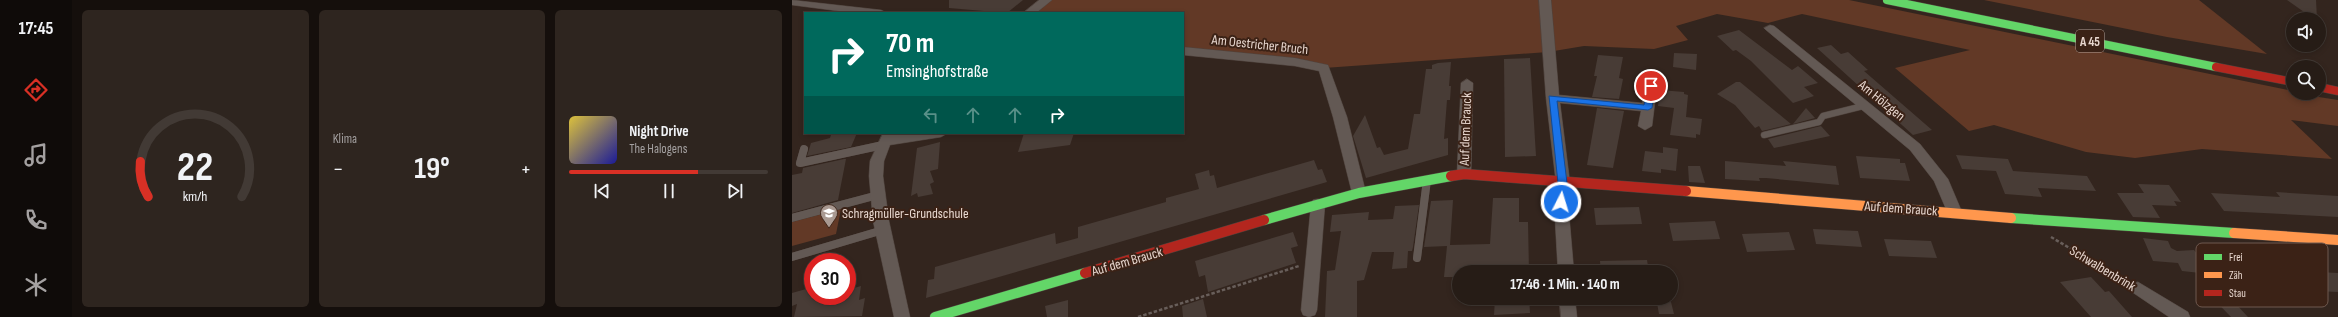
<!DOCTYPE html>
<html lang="de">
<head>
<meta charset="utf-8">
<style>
  body { margin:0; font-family:"Sofia Sans Condensed",sans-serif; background:#2e251f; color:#f1f3f6; height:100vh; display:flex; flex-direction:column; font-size:15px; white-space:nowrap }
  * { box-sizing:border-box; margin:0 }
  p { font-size:13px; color:#a4a1a1 }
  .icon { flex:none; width:22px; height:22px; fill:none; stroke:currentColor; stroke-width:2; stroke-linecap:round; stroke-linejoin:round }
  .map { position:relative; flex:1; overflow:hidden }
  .panel { display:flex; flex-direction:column; gap:10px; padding:10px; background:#150f0c; width:720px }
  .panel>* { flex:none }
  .top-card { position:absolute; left:12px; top:12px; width:380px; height:122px; border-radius:0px; box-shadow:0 2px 6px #0003,0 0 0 1px #423a35; background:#00695c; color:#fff; overflow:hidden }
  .buttons { position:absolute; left:1494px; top:12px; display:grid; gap:8px }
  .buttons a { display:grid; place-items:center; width:40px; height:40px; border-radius:50%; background:#261c16; box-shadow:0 2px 6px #0003,0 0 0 1px #423a35; font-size:20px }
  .speed { position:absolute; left:12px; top:253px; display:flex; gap:8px; font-size:20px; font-weight:700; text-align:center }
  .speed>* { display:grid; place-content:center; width:52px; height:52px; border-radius:50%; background:#261c16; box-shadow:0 2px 6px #0003,0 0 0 1px #423a35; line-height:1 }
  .speed .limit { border:6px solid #d22; background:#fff; color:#111 }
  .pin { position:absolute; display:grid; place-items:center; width:34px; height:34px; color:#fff; margin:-17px; border:2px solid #fff; border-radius:50%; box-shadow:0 1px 4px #0007 }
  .me { position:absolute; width:44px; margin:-22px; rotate:5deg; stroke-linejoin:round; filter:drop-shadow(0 0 3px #0008) }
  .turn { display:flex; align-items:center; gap:14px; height:84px; padding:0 16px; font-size:18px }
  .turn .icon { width:52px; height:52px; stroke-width:2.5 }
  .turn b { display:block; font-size:28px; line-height:34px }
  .lanes { display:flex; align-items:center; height:38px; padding:0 16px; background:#0003; justify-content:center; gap:20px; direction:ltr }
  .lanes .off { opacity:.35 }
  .big { font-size:30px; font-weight:700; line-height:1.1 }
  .panel .tile { flex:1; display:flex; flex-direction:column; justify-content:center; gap:6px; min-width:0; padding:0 14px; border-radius:6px; background:#2e251f }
  .panel .dial { align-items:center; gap:0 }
  .dial svg { height:104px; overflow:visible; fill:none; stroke:#423a35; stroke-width:7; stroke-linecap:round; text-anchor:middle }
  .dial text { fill:#f1f3f6; stroke:none }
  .song { display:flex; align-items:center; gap:12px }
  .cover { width:48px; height:48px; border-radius:6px; background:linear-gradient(135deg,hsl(50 70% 55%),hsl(240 70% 35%)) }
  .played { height:4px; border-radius:2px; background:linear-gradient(90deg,#d93025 65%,#423a35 65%) }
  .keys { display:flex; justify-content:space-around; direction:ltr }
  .heat { display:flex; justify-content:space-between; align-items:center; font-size:22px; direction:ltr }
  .panel .tiles { flex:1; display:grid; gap:10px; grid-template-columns:repeat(3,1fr) }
  .trip { position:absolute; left:660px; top:265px; width:226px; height:40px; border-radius:20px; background:#261c16; box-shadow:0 2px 6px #0003,0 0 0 1px #423a35; font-weight:700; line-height:40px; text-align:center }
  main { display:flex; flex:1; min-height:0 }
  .tabs { display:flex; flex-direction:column; width:72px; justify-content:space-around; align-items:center; background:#0f0b09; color:#a4a1a1 }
  .tabs .icon { width:28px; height:28px }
  .tabs .selected { color:#d93025 }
  .tabs b { font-size:18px; color:#f1f3f6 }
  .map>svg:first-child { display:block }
  .green { fill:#623926 }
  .building { fill:#483c36 }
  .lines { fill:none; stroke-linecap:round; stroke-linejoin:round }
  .lane-far1-casing { stroke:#4f433d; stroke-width:7 }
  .lane-casing { stroke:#4f433d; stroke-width:8 }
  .street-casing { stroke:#4f433d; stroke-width:1 }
  .fast-far1-casing { stroke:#4f433d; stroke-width:9 }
  .fast-casing { stroke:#4f433d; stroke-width:11 }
  .slow-casing { stroke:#4f433d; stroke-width:11 }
  .jam-far1-casing { stroke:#4f433d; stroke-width:9 }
  .jam-casing { stroke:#4f433d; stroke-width:11 }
  .path { stroke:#685e5a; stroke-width:2.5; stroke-dasharray:3.5 2; stroke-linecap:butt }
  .lane-far1 { stroke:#635954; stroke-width:6 }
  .lane { stroke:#635954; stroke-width:8 }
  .street { fill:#635954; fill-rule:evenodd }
  .fast-far1 { stroke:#63d668; stroke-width:8 }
  .fast { stroke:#63d668; stroke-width:10 }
  .slow { stroke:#ff974d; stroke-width:10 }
  .jam-far1 { stroke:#b3261e; stroke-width:8 }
  .jam { stroke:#b3261e; stroke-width:10 }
  .route { fill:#1a73e8; stroke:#114b97 }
  .labels { text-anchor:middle; stroke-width:4; stroke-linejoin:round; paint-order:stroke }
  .shield { fill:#3b2216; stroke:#b4a198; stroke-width:1 }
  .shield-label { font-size:13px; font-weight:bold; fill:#e8d7cf }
  .street-label { font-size:14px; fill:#e8d7cf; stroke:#3b2216 }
  .poi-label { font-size:14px; fill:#e8d7cf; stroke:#3b2216; text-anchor:start }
  .key { fill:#3b2216; stroke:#6f584e; stroke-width:1 }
  .key-label { font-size:11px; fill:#e8d7cf }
</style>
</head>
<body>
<main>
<nav class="tabs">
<b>17:45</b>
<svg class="icon selected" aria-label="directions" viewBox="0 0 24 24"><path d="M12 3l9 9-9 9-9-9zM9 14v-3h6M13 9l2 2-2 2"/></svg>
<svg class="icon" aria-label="music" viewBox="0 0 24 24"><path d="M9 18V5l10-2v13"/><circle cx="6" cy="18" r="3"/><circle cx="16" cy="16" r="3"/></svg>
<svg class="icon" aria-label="phone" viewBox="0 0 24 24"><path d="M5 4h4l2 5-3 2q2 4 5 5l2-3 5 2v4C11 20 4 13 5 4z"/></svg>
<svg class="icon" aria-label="climate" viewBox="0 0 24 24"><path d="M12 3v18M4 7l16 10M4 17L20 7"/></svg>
</nav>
<section class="panel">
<div class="tiles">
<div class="tile dial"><svg viewBox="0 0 100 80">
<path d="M14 69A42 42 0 1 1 86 69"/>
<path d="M14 69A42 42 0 0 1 8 42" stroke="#d93025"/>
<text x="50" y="56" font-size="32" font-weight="700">22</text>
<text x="50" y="72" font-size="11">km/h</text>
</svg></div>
<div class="tile"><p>Klima</p>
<div class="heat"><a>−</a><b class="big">19°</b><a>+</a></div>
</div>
<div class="tile">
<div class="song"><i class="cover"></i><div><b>Night Drive</b><p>The Halogens</p></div></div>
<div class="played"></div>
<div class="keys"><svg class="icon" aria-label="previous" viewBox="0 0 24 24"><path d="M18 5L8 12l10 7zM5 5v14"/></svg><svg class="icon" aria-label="pause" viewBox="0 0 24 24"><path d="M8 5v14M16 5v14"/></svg><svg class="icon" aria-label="next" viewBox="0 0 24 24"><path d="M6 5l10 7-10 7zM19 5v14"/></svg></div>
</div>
</div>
</section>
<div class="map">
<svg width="1546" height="317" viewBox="0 0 1546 317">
  <rect width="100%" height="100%" fill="#33251e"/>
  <!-- green -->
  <g class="green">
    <path d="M254 0H1057L1501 91V93L1546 100V126L1499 120 1540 159 1410 149 1343 158 1294 152 1202 125 1177 131 1103 68 1178 50 1010 14 976 23 925 14 884 26 896 40 862 49 792 46 756 52 532 68 391 51V13H237Z"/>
    <path d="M1192 0H1407L1475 54 1375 37Z"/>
    <path d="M49 209 44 234 0 246V222Z"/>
  </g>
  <!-- building -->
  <g class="building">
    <path d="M157 0H231L215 13 157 8Z"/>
    <path d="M1495 0H1524L1525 19H1522Z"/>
    <path d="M947 30 1000 70 1006 66 1026 83 1012 87 1022 96 1001 103 959 61 944 50 941 51 925 36Z"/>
    <path d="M1039 45 1049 54 1056 52 1076 70 1072 71 1140 130 1121 135 1025 48Z"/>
    <path d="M882 53 905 54 904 70 881 67Z"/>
    <path d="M806 55 831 57 827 78 831 79 827 99 800 97 805 76H802Z"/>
    <path d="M738 58 744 156 713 157 712 59Z"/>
    <path d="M659 62 657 86H659L658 100H655L652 139 656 138V155L574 178 561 136 573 115 585 148 588 147 592 155 616 149 622 114H628L634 69H640V65L646 63Z"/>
    <path d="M944 82H948L999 124 970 131 967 126 963 128 943 105 925 94Z"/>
    <path d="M868 90 892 92V94L896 95 894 117 910 119 908 135 904 134V138L878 135 882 108 866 106Z"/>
    <path d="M805 108 832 111 821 168 795 165Z"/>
    <path d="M1014 108 1023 118 1001 124Z"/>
    <path d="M1029 126 1038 136 982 148 976 139Z"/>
    <path d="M47 133H65L59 147 15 156 19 143 38 138 39 135Z"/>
    <path d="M232 133H282L278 145 226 152Z"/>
    <path d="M148 142 146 169 138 171 142 182 138 184 141 194 126 197 125 193 119 196 125 148Z"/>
    <path d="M871 147 886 149 884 171 869 169V173L850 171 853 151 871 153Z"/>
    <path d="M1164 155 1216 159 1221 171 1295 176 1304 191 1246 188 1250 197 1213 194 1204 171 1170 169Z"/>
    <path d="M1064 156 1108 159V163H1113L1118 181 1068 178Z"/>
    <path d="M52 159H54L46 200 0 213V175L10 173 11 168Z"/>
    <path d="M522 160 526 170 530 169 535 182 134 298 136 280 142 279 143 267 263 233 264 244 286 238V227L374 202V198L407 189 403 174 417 170 418 176 422 175 425 188Z"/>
    <path d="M933 161 994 166 991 161 1044 166 1047 185 974 178H967L968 181 933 179Z"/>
    <path d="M896 166H908L913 183 897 182Z"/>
    <path d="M1346 184 1377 185 1389 202 1382 201 1385 206 1360 205 1368 218 1341 217 1325 193H1352Z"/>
    <path d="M1484 192 1546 196V217L1432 211 1419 193 1488 197Z"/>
    <path d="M701 198H727V222H736L737 272H667V277H652L655 246 632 247 639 201 661 200 658 245 698 244Z"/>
    <path d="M627 205 621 247 620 251H616L615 268 600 269 602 252H580L572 280 565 281V317H533L535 271 543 270 549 231 538 232 540 215 577 212 576 220 601 219 603 206Z"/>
    <path d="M847 207 850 224 804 225 802 208Z"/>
    <path d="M923 221 928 239 881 241 877 223Z"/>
    <path d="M1021 229 1066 231 1070 247 1024 244Z"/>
    <path d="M501 232 506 246 499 248 504 263 416 292 413 275 407 277 403 261Z"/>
    <path d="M997 232 1003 250 955 252 950 234Z"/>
    <path d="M1351 238 1376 241 1379 248 1385 251 1402 250 1408 258 1459 255 1477 275 1422 278 1427 275 1390 271 1386 263 1361 261Z"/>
    <path d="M1092 239 1139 241 1145 258 1097 256Z"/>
    <path d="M855 260 857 272H809L808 261Z"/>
    <path d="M1508 271 1546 273V292L1523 291Z"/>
    <path d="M1299 277 1313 292 1317 291 1340 317H1299L1268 282Z"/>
    <path d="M1416 285 1442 302 1456 317H1439L1412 289Z"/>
    <path d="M69 286 67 300 73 298 70 316 2 317 5 304 0 306V293L21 287V296H55V290Z"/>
    <path d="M703 298H737L738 313 702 315Z"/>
    <path d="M411 299 415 317H391L390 306Z"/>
    <path d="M276 300V317H255L253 306Z"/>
    <path d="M879 302 882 314H867L865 303Z"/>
  </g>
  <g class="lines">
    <defs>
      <path id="lane-far1" d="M972 135 1027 122 1031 116 1071 106"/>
      <g id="lane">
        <path d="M12 149 8 163 91 145"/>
        <path d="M0 218 86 195"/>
        <path d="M0 257 91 230"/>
        <path d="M625 258 635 180"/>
      </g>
      <g id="street">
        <path d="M0 0 89 10 95 13H62L0 5Z"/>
        <path d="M247 0H260L244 13H231Z"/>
        <path d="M747 0H759L767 95 850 103 855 83H863L865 86 860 126 853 130 846 126 849 111 768 103 778 183 776 202 782 272H766L762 202 764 183 754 98Z"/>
        <path d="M978 25 982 26 1128 144 1156 179 1170 212 1167 216H1157L1142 181 1118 150 974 30 972 28Z"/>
        <path d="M391 47 503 58 536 65 555 117 574 193 572 197H562L560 193 541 117 527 71 503 66 391 55Z"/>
        <path d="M675 79 681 83 679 174 677 177H667L665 174 669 83Z"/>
        <path d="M91 133H105L104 135 156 133 149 137 98 145 92 161 91 176 97 221 118 317H102L81 221 77 176 78 161Z"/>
        <path d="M526 199 531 200 533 204 525 310 523 315 517 317 511 315 509 310 519 204 521 200Z"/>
        <path d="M1346 282 1396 312 1398 317H1377L1340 292 1338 288 1340 284Z"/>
        <path d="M767 298H783L785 317H769Z"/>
      </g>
      <path id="fast-far1" d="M1095 0 1424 67"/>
      <g id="fast">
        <path d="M1219 218 1442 233"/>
        <path d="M472 220 567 193 659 176"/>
        <path d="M143 317 293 273"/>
      </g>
      <g id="slow">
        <path d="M894 191 1219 218"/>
        <path d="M1442 233 1546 240"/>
      </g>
      <g id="jam-far1">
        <path d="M1424 67 1501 82"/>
        <path d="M1527 87 1546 91"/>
      </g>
      <g id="jam">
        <path d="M659 176 672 174 894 191"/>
        <path d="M293 273 472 220"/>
      </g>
    </defs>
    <!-- lane-far1 casing -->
    <use href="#lane-far1" class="lane-far1-casing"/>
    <!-- lane casing -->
    <use href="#lane" class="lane-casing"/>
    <!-- street casing -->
    <use href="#street" class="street-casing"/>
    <!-- fast-far1 casing -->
    <use href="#fast-far1" class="fast-far1-casing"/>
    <!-- fast casing -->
    <use href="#fast" class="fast-casing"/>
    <!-- slow casing -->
    <use href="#slow" class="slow-casing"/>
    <!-- jam-far1 casing -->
    <use href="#jam-far1" class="jam-far1-casing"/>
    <!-- jam casing -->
    <use href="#jam" class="jam-casing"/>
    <!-- path -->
    <g class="path">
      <path d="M1259 237 1333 281"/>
      <path d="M346 317 507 266"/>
    </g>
    <!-- lane-far1 -->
    <use href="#lane-far1" class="lane-far1"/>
    <!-- lane -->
    <use href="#lane" class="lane"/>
    <!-- street -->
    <use href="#street" class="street"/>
    <!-- fast-far1 -->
    <use href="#fast-far1" class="fast-far1"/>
    <!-- fast -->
    <use href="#fast" class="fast"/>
    <!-- slow -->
    <use href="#slow" class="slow"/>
    <!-- jam-far1 -->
    <use href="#jam-far1" class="jam-far1"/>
    <!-- jam -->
    <use href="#jam" class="jam"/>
  </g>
  <!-- route -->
  <path class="route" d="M856 84 863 86 860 108 856 110 765 101 775 183 774 202 773 205H766V183L757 96 852 105Z"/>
  <!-- icons -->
  <defs>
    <symbol id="school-pin" viewBox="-11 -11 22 30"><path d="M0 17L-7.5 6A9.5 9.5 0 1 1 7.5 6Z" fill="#a99991" stroke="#3b2216"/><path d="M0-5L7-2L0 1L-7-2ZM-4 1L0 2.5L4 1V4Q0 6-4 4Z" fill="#fff"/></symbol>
  </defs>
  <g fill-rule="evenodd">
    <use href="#school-pin" x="27" y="203" width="20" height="27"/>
  </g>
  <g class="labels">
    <!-- shield labels -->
    <rect class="shield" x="1284" y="30" width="28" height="22" rx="3"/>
    <g class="shield-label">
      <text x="1298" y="46">A 45</text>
    </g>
    <!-- street labels -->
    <g class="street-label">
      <text transform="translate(468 44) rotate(6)" y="5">Am Oestricher Bruch</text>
      <text transform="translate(1090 100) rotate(39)" y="5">Am Hölzgen</text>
      <text transform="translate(673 129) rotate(-88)" y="5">Auf dem Brauck</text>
      <text transform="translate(1109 208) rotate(4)" y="5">Auf dem Brauck</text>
      <text transform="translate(335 261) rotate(-16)" y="5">Auf dem Brauck</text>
      <text transform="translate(1311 268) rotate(31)" y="5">Schwalbenbrink</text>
    </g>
    <!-- poi labels -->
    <g class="poi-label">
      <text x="50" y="218">Schragmüller-Grundschule</text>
    </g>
  </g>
  <!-- legend -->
  <rect x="1404" y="243" width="132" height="64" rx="6" class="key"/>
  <rect x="1412" y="254" width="18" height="6" fill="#63d668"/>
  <rect x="1412" y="272" width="18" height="6" fill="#ff974d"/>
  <rect x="1412" y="290" width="18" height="6" fill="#b3261e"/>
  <g class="key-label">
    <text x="1437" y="261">Frei</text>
    <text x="1437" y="279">Zäh</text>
    <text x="1437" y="297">Stau</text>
  </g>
</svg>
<div class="buttons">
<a><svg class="icon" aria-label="sound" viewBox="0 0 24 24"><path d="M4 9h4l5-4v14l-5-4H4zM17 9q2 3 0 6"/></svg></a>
<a><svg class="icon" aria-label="search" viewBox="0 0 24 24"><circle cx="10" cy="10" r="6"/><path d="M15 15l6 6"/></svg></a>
</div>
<div class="speed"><div class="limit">30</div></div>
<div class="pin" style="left:859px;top:86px;background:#d93025"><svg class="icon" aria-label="arrive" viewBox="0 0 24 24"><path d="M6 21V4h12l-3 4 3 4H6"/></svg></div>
<svg class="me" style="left:769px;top:202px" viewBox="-20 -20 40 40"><circle r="17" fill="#1a73e8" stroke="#fff" stroke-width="3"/><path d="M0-11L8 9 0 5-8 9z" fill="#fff"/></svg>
<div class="trip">17:46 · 1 Min. · 140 m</div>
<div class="top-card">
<div class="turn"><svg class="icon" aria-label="right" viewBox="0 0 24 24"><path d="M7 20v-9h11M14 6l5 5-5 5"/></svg><div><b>70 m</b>Emsinghofstraße</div></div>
<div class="lanes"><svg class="icon off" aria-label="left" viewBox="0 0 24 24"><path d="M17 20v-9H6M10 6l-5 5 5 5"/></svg><svg class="icon off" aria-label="ahead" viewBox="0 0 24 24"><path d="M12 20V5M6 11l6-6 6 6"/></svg><svg class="icon off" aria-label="ahead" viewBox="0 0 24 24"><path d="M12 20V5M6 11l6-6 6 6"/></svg><svg class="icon" aria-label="right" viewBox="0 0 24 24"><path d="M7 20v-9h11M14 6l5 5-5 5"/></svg></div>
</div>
</div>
</main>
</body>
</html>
